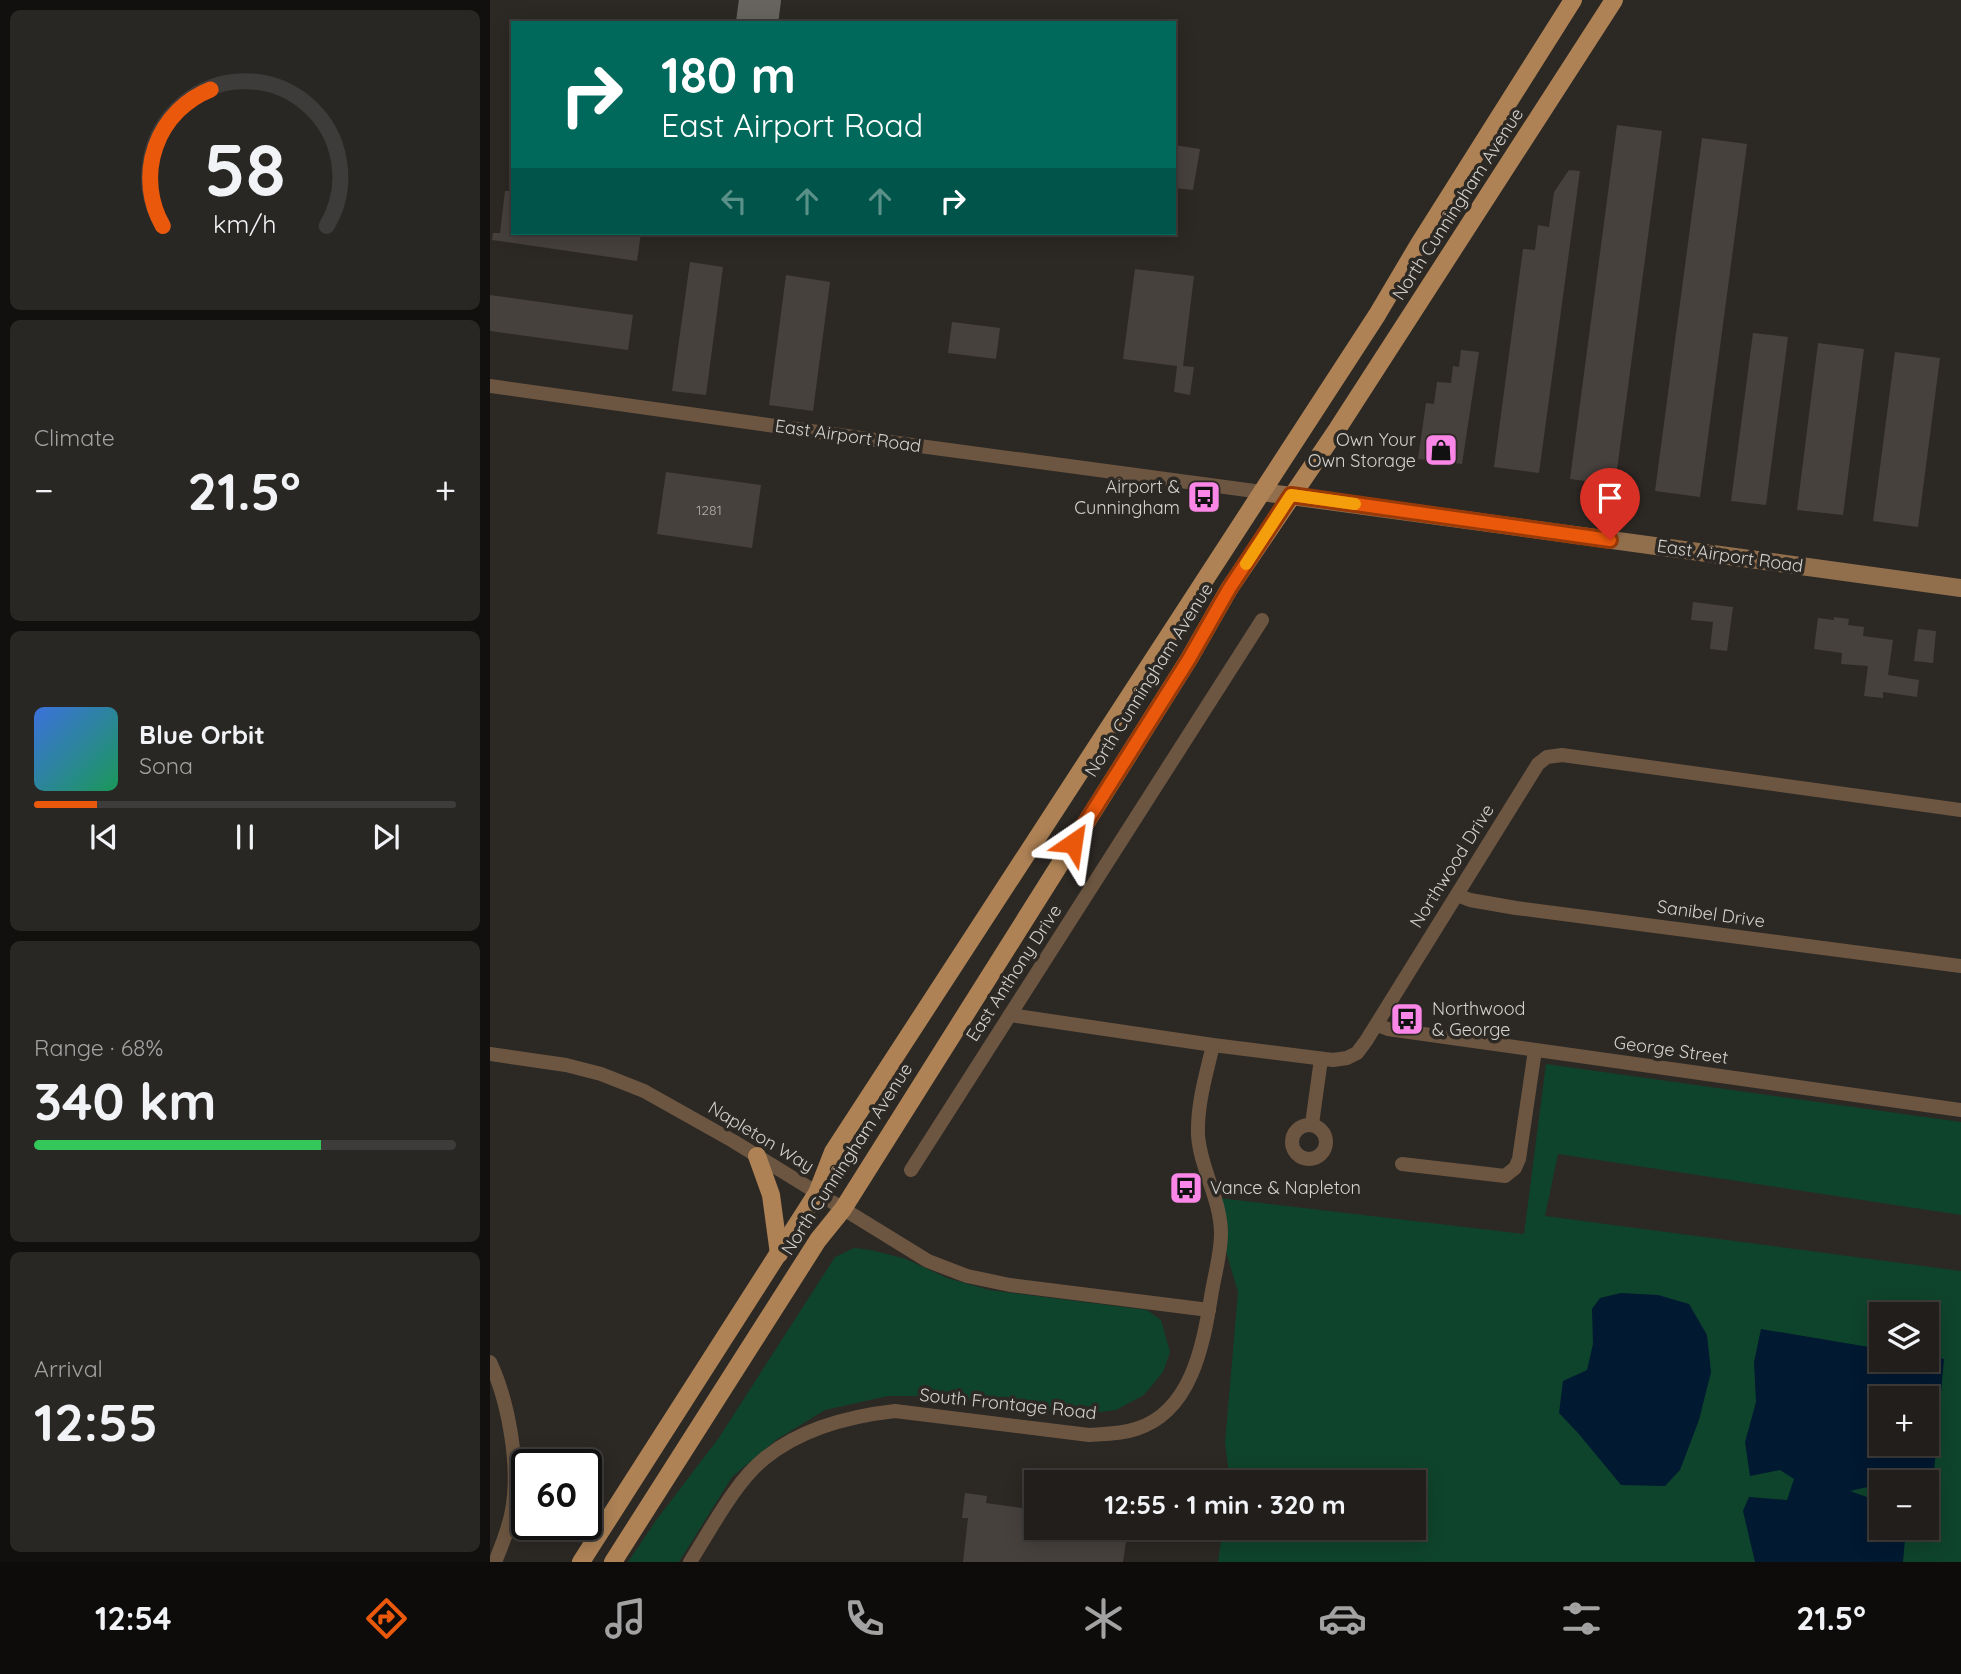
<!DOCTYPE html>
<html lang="en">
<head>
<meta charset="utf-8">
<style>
  body { margin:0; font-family:Quicksand,sans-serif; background:#292724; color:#f1f3f6; height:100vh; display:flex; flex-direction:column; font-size:26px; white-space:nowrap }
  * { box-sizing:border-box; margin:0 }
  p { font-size:23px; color:#a2a2a3 }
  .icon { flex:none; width:38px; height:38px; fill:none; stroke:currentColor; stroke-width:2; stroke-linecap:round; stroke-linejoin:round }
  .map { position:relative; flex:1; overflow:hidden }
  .sheet { display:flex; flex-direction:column; gap:10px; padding:10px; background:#12100f; width:490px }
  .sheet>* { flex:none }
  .top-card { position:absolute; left:21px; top:21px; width:665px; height:214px; border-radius:0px; box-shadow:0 4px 18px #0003,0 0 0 2px #3e3c3a; background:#00695c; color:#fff; overflow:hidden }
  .controls { position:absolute; left:1379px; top:1302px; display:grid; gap:14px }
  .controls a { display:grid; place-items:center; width:70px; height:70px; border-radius:0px; background:#211e1b; box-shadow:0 4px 18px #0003,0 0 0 2px #3e3c3a; font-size:35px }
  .speed { position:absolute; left:21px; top:1449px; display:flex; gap:14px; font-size:35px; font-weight:700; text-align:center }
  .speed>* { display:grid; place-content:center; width:91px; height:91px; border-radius:50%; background:#211e1b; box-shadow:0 4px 18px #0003,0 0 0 2px #3e3c3a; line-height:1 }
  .speed .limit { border:4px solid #111; border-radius:10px; background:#fff; color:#111 }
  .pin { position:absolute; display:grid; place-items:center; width:60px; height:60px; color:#fff; margin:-72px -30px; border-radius:50% 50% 50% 0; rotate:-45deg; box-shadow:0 0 7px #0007 }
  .pin .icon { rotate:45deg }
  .me { position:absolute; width:77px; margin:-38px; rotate:32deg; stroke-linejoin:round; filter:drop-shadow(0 0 5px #0008) }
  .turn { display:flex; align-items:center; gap:24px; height:147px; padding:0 35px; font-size:32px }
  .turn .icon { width:91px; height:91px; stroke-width:2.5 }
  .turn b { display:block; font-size:49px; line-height:60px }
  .lanes { display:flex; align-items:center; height:66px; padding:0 35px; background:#0003; justify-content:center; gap:35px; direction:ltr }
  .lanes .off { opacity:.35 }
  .big { font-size:52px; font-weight:700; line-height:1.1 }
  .sheet .widget { flex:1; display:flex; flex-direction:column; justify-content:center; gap:10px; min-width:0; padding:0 24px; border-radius:10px; background:#292724 }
  .sheet .dial { align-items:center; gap:0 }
  .dial svg { height:182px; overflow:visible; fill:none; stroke:#3e3c3a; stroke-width:7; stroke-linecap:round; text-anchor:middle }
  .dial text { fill:#f1f3f6; stroke:none }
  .song { display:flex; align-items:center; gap:21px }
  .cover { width:84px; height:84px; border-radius:10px; background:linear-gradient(135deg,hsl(220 70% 55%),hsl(150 70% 35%)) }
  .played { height:7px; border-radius:4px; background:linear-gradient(90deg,#ea580c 15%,#3e3c3a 15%) }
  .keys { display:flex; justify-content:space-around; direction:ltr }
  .heat { display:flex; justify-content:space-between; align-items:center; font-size:38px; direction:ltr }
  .charge { height:10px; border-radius:5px; background:linear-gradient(90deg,#34c759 68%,#3e3c3a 0) }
  .trip { position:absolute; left:534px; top:1470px; width:402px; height:70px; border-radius:0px; background:#211e1b; box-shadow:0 4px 18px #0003,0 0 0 2px #3e3c3a; font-weight:700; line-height:70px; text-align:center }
  .tabs { display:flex; height:112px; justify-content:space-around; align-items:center; background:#0d0c0b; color:#a2a2a3 }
  .tabs .icon { width:49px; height:49px }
  .tabs .current { color:#ea580c }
  .tabs b { font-size:32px; color:#f1f3f6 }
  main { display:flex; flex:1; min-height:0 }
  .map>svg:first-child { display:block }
  .green { fill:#0f442c; fill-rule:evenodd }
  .water { fill:#011931; fill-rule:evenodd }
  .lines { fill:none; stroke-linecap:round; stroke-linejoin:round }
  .taxiway { stroke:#676460; stroke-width:42 }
  .building { fill:#47413e }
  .street { stroke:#6c5641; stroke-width:14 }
  .secondary { stroke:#916f4d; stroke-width:18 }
  .primary { stroke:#ae8255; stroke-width:18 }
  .route-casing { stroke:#983908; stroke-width:18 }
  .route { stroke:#ea580c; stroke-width:12 }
  .slow { stroke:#f59e0b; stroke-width:12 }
  .labels { text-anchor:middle; stroke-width:7; stroke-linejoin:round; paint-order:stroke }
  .number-label { font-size:14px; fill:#b1aeab }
  .street-label { font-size:18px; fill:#d4d2cf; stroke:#2c2824 }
  .poi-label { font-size:18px; fill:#d4d2cf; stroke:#2c2824; text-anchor:end }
</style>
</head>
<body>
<main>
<section class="sheet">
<div class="widget dial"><svg viewBox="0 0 100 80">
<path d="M14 69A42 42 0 1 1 86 69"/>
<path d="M14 69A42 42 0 0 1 35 9" stroke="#ea580c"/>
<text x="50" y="56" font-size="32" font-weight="700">58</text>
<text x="50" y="72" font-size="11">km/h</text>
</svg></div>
<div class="widget"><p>Climate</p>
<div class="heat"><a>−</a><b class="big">21.5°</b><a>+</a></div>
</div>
<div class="widget">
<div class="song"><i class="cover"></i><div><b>Blue Orbit</b><p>Sona</p></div></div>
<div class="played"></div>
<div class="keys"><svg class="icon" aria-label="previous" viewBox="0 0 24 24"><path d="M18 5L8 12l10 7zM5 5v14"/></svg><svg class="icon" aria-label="pause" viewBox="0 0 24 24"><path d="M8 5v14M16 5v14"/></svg><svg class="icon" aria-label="next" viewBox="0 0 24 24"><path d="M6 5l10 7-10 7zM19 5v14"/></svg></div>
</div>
<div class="widget"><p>Range · 68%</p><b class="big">340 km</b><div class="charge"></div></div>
<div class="widget"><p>Arrival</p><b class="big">12:55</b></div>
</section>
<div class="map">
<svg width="1471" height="1562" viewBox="0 0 1471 1562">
  <rect width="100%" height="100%" fill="#2c2824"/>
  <!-- green -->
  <g class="green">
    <path d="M1056 1064 1471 1122V1215L1068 1154 1055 1216 1471 1271V1562H728L733 1528H924V1482H740L735 1443 748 1292 720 1197 1034 1234ZM1391 1314H1437V1360H1391ZM1391 1398H1437V1444H1391ZM1391 1482H1437V1528H1391Z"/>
    <path d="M364 1248 381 1250 416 1259 457 1278 499 1290 657 1310 671 1320 680 1352 673 1372 654 1395 626 1410 585 1415 453 1396H398L335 1410 286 1440 242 1477 189 1562H138L167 1519 228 1439 345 1257Z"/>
  </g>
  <!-- water -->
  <g class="water">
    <path d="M1131 1293 1168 1295 1199 1304 1217 1335 1221 1372 1209 1420 1190 1470 1175 1486 1131 1485 1088 1433 1069 1413 1073 1381 1097 1370 1103 1344 1102 1309 1110 1298Z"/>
    <path d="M1271 1329 1391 1349V1360H1437V1356L1454 1359 1444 1472 1360 1491 1391 1502V1528H1416L1413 1562H1265L1253 1511 1259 1497 1297 1500 1304 1479 1290 1470 1260 1476 1255 1442 1266 1402 1264 1362ZM1391 1398H1437V1444H1391Z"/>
  </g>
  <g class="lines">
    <!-- taxiway -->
    <path class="taxiway" d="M267 23 270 0"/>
  </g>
  <!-- building -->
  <g class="building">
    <path d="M1127 125 1172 131 1125 485 1080 479Z"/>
    <path d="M1212 138 1257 144 1210 497 1165 491Z"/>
    <path d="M684 145 710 149 703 190 684 188Z"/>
    <path d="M1079 170 1090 171 1049 473 1004 467 1033 249 1045 250 1048 225 1059 227 1064 192Z"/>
    <path d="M15 191H23V233H151L147 261 2 240 3 233H10Z"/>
    <path d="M200 262 233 267 216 395 182 391Z"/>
    <path d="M645 269 704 276 693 366 704 367 700 395 684 392 687 366 633 359Z"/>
    <path d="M296 275 340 282 323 411 279 405Z"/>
    <path d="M0 295 143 315 138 350 0 331Z"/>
    <path d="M462 322 510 328 506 359 458 353Z"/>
    <path d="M1263 333 1298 337 1276 505 1241 501Z"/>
    <path d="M1328 343 1374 349 1353 515 1307 510Z"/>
    <path d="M971 350 989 352 972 464 928 459 936 403 944 404 947 382 961 383 963 366 969 367Z"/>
    <path d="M1405 352 1450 358 1428 527 1383 521Z"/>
    <path d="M176 472 271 485 262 548 167 534Z"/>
    <path d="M1203 602 1243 607 1237 651 1220 649 1223 622 1201 620Z"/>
    <path d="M1344 617 1359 619 1358 625 1374 627 1373 636 1403 640 1398 675 1429 680 1427 697 1393 692V698L1374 696 1378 666 1351 664 1352 653 1324 649 1328 618 1344 620Z"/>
    <path d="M1428 629 1446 631 1443 663 1424 661Z"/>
    <path d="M475 1493 497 1496 496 1503 546 1510V1528H638L633 1562H473L478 1518H472Z"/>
  </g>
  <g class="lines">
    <!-- street -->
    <g class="street">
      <path d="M0 386 400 442 772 492"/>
      <path d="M967 895 980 900 1026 908 1471 966"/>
      <path d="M520 1015 723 1045 843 1060 857 1058 867 1053 876 1041 1048 764 1057 757 1072 755 1471 810"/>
      <path d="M887 1025 898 1029 1471 1110"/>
      <path d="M0 1054 76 1065 111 1074 154 1091 243 1141 438 1261 477 1276 520 1285 719 1310"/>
      <path d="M822 1124 831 1059"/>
      <circle cx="819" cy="1142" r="17"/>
      <path d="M912 1164 1015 1176 1025 1168 1029 1159 1045 1050"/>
      <path d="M421 1170 772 620"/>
      <path d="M0 1362C19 1402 30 1467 22 1510 19 1528 12 1545 5 1562"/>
      <path d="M200 1562C221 1529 245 1482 275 1458 312 1428 360 1416 405 1411L599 1435C614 1434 631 1434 646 1429 701 1412 713 1346 721 1297 724 1277 731 1254 731 1234 731 1199 710 1168 708 1135 707 1104 716 1075 723 1045"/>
    </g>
    <!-- secondary -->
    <path class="secondary" d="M772 492 1471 588"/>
    <!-- primary -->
    <g class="primary">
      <path d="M267 1156 281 1195 289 1254"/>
      <path d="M91 1562 327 1193 343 1152 887 315 929 244 1083 0"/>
      <path d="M123 1562 328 1240 353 1209 699 659 739 589 848 428 1124 0"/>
    </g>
  </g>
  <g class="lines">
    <defs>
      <path id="route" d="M583 843 699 659 739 589 801 495 1120 540"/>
    </defs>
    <!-- route casing -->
    <use href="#route" class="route-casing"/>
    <!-- route -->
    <use href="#route" class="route"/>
    <!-- slow -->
    <path class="slow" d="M756 564 801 495 865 504"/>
  </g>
  <!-- icons -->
  <defs>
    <symbol id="shop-square" viewBox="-11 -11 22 22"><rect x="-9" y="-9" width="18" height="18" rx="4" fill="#fa87e7" stroke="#2c2824"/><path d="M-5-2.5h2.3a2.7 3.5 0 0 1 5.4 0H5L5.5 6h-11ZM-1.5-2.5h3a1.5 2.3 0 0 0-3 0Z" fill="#111"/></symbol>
    <symbol id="bus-square" viewBox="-11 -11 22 22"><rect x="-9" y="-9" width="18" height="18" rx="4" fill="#fa87e7" stroke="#2c2824"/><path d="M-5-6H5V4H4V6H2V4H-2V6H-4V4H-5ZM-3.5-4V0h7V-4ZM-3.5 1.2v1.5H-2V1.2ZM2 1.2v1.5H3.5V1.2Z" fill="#111"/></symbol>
  </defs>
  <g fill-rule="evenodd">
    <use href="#shop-square" x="932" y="431" width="38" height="38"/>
    <use href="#bus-square" x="695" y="478" width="38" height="38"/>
    <use href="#bus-square" x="898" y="1000" width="38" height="38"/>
    <use href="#bus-square" x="677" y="1169" width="38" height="38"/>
  </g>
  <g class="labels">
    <!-- number labels -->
    <g class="number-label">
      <text x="219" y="515">1281</text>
    </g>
    <!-- street labels -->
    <g class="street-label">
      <text transform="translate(968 204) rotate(-57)" y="6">North Cunningham Avenue</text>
      <text transform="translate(358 436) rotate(8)" y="6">East Airport Road</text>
      <text transform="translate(1240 556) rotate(8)" y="6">East Airport Road</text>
      <text transform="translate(659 680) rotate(-58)" y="6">North Cunningham Avenue</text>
      <text transform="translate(962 866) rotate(-58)" y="6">Northwood Drive</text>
      <text transform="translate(1221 914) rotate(8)" y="6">Sanibel Drive</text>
      <text transform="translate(524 973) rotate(-57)" y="6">East Anthony Drive</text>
      <text transform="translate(1181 1050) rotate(8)" y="6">George Street</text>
      <text transform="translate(271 1137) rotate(31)" y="6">Napleton Way</text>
      <text transform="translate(357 1159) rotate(-57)" y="6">North Cunningham Avenue</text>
      <text transform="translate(518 1404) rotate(6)" y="6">South Frontage Road</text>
    </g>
    <!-- poi labels -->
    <g class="poi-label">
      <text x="926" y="446">Own Your<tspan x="926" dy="21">Own Storage</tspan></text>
      <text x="690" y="493">Airport &amp;<tspan x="690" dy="21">Cunningham</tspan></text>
      <text x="942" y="1015" text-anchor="start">Northwood<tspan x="942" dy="21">&amp; George</tspan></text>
      <text x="720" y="1194" text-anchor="start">Vance &amp; Napleton</text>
    </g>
  </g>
</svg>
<div class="controls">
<a><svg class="icon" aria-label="layers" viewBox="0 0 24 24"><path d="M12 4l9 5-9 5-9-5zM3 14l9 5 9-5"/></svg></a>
<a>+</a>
<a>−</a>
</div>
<div class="speed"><div class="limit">60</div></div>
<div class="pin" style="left:1120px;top:540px;background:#d93025"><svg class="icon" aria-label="arrive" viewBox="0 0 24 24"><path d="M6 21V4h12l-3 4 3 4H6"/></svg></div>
<svg class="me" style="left:583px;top:843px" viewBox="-20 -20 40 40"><path d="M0-17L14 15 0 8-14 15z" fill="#ea580c" stroke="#fff" stroke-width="4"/></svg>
<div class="trip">12:55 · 1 min · 320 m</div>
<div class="top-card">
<div class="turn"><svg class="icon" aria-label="right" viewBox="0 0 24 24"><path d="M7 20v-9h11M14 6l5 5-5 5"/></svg><div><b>180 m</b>East Airport Road</div></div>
<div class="lanes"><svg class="icon off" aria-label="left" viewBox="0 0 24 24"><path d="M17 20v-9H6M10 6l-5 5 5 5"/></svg><svg class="icon off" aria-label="ahead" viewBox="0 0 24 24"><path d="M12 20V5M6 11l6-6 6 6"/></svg><svg class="icon off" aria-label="ahead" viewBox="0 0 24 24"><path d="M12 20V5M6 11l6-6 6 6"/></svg><svg class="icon" aria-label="right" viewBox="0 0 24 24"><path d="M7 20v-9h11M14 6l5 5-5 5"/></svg></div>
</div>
</div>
</main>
<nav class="tabs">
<b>12:54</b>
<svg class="icon current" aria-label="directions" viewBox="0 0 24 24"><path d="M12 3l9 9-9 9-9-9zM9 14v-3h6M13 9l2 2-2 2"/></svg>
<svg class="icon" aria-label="music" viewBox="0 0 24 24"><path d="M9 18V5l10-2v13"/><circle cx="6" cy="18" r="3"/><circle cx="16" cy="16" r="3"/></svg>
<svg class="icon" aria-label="phone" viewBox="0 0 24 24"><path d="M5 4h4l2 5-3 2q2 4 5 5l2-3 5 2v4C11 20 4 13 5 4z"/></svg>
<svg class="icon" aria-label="climate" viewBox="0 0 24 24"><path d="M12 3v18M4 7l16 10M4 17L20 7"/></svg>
<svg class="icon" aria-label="car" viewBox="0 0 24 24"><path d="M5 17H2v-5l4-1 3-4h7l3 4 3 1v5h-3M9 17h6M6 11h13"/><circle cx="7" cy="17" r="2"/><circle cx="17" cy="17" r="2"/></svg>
<svg class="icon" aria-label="filters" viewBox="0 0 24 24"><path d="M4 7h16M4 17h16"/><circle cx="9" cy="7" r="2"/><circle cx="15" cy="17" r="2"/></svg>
<b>21.5°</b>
</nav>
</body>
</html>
